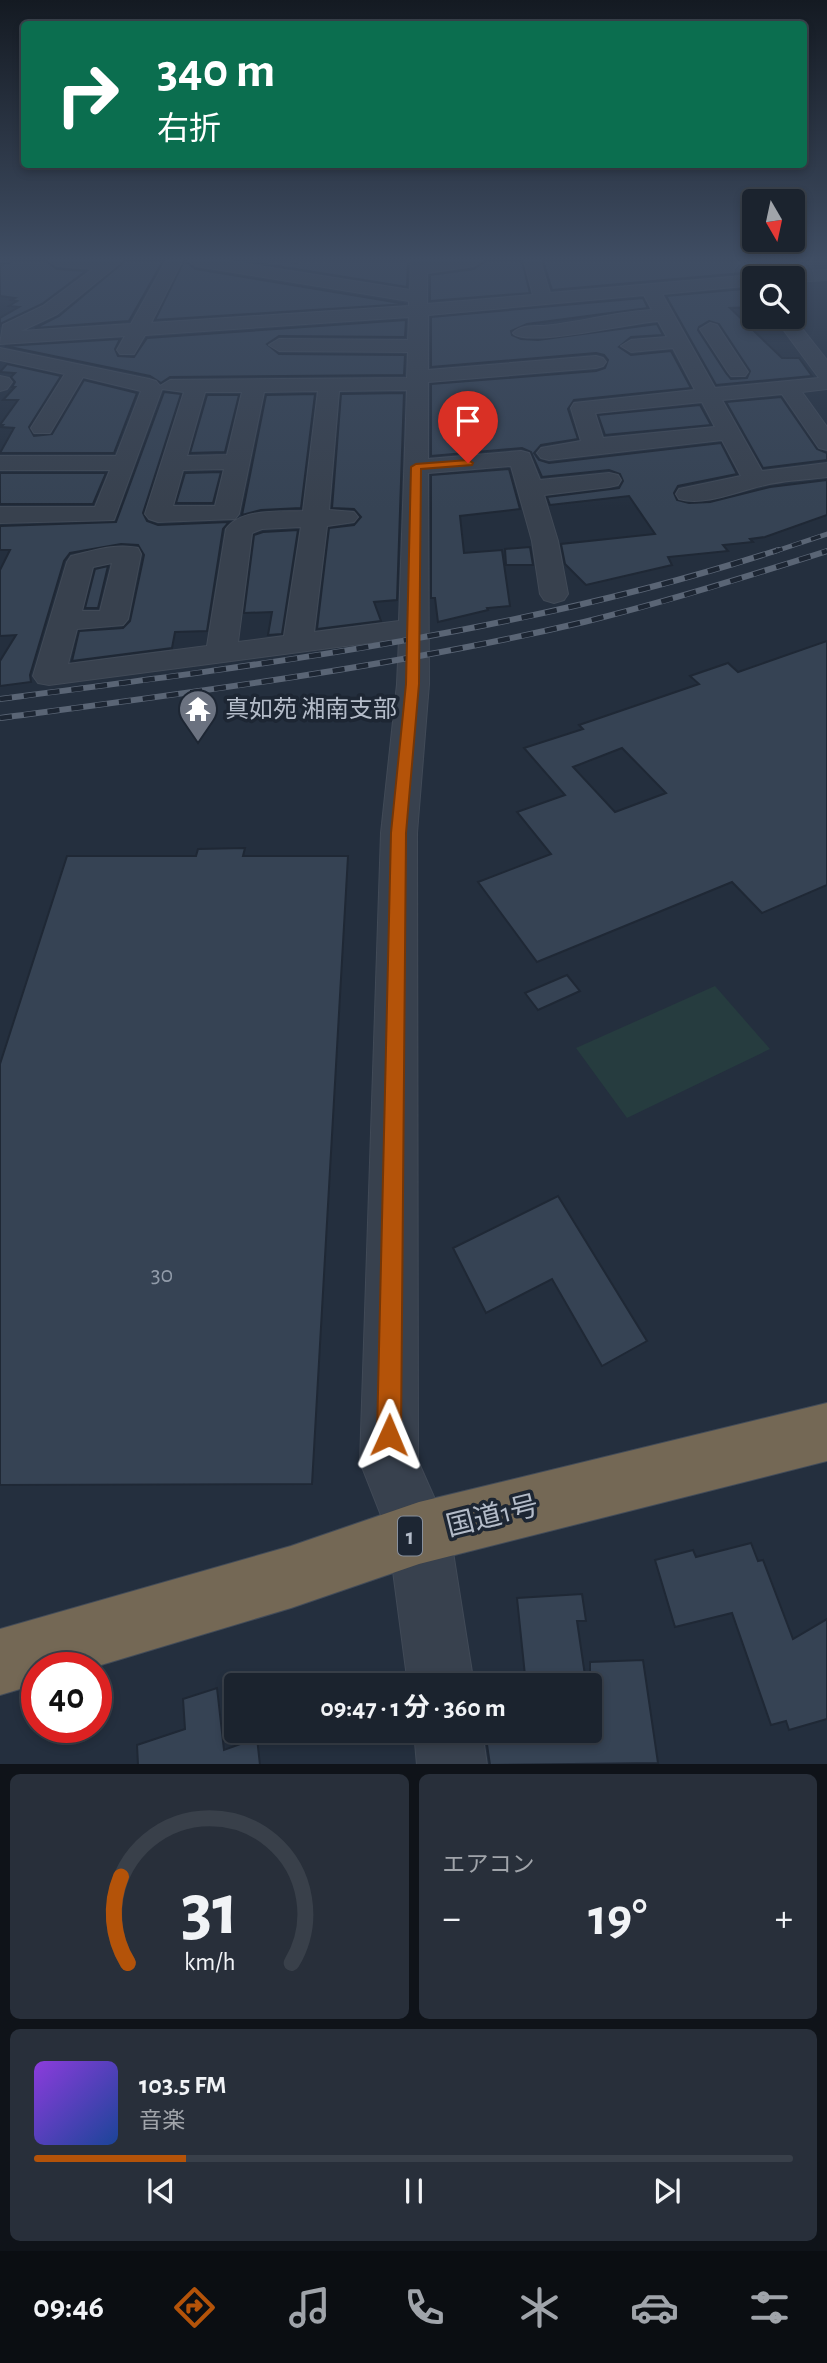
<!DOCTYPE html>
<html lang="ja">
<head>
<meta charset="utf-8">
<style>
  body { margin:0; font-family:"Alegreya Sans","Noto Sans JP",sans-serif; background:#282f3a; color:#f1f3f6; height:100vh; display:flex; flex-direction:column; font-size:26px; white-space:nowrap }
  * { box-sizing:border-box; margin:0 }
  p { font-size:23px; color:#a0a4aa }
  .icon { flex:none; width:38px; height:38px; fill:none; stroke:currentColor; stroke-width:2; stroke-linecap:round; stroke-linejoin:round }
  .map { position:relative; height:1764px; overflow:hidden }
  .sheet { display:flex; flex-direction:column; gap:10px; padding:10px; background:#0f1319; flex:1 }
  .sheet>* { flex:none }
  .top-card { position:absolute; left:21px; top:21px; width:786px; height:147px; border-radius:7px; box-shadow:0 4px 10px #0003,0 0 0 2px #39404a; background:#0b6e4f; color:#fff; overflow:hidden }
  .needle { width:46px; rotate:171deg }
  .fabs { position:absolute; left:742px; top:189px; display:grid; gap:14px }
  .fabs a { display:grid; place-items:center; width:63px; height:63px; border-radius:7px; background:#1b232e; box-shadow:0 4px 10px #0003,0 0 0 2px #39404a; font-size:35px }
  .speed { position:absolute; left:21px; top:1652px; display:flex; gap:14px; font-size:35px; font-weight:700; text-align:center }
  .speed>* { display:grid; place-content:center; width:91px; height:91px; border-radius:50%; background:#1b232e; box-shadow:0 4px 10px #0003,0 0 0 2px #39404a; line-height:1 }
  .speed .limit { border:10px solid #d22; background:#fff; color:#111 }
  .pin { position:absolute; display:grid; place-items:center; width:60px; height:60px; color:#fff; margin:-72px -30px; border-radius:50% 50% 50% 0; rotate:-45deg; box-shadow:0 0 7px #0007 }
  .pin .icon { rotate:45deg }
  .me { position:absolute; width:77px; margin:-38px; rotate:1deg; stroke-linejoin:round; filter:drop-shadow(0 0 5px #0008) }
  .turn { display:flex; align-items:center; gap:24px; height:147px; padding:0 21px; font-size:32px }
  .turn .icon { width:91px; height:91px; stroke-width:2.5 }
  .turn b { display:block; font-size:49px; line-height:60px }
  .big { font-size:52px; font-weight:700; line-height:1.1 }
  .sheet .card { flex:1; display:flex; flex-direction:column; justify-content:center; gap:10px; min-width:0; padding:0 24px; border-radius:10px; background:#282f3a }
  .sheet .dial { align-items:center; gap:0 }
  .dial svg { height:182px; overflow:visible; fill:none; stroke:#39404a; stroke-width:7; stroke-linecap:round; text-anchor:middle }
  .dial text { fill:#f1f3f6; stroke:none }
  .song { display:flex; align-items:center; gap:21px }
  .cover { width:84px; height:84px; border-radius:10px; background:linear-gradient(135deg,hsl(270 70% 55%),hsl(220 70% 35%)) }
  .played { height:7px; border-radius:4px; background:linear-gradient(90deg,#b45309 20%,#39404a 20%) }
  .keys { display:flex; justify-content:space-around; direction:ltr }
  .heat { display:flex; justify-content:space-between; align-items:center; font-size:38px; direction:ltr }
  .sheet .tiles { flex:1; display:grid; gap:10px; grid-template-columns:1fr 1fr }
  .card:last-child { grid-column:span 2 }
  .trip { position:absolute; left:224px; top:1673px; width:378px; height:70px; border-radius:7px; background:#1b232e; box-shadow:0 4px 10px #0003,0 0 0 2px #39404a; font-weight:700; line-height:70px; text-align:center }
  .dock { display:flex; height:112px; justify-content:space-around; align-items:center; background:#0b0e12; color:#a0a4aa }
  .dock .icon { width:49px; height:49px }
  .dock .on { color:#b45309 }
  .dock b { font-size:32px; color:#f1f3f6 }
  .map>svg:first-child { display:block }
  .green { fill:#263c3f }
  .building { fill:#364354; stroke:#1f2835; stroke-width:2; fill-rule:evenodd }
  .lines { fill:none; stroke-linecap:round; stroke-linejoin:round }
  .minor-casing { stroke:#414a57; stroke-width:2 }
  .highway-casing { stroke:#434c59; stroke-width:2 }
  .minor { fill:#38414e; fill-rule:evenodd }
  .highway { fill:#746855; fill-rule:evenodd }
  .rail-far1-casing { stroke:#5a6575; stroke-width:5 }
  .rail-casing { stroke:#5a6575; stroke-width:6 }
  .rail-far1 { stroke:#1d2633; stroke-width:3.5; stroke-dasharray:10; stroke-linecap:butt }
  .rail { stroke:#1d2633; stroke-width:4.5; stroke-dasharray:12; stroke-linecap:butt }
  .route { fill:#b45309; stroke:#753606; stroke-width:2 }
  .labels { text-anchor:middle; stroke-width:7; stroke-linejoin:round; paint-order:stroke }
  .shield { fill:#1d2633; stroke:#878f9c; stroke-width:2 }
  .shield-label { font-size:23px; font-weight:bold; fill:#b4bcc9 }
  .poi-label { font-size:24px; fill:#b4bcc9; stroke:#1d2633; text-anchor:start }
  .near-number-label { font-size:24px; fill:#929caa }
  .near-street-label { font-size:28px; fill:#b4bcc9; stroke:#1d2633 }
</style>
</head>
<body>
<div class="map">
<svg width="827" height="1765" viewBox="0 0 827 1765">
  <rect width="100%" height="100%" fill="#242f3e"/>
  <!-- green -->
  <path class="green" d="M715 986 770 1049 627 1118 576 1048Z"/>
  <!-- building -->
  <g class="building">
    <path d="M15 261H46L57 269 86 271 42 304 2 323 0 327V318L19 307 9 306 17 301 11 300 15 298 0 296V265Z"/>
    <path d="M125 261H163L129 321 35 328 59 316Z"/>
    <path d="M184 261 196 269 406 304 155 320Z"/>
    <path d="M277 261 297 263 299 261 408 262 407 287 253 262Z"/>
    <path d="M485 261H522L530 293 430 301V275L474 269Z"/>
    <path d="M543 261H754V272L552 290Z"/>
    <path d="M754 288V307L730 308 782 358H799L812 376 716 385 666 296ZM709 321 719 324 750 371 747 378 731 379 726 373 698 330 699 327Z"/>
    <path d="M643 298 648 308 527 324 511 331 512 335 521 339 538 340 657 324 663 335 631 337 619 347 631 355 671 351 691 388 574 400 568 409 578 439 541 445 534 453 539 460 549 463 721 443 737 474 678 486 674 493 677 500 689 503 710 502 770 487 827 480V515L765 537 750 539 753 542 723 545 728 551 668 557 672 565 586 585 565 564 561 544 655 534 629 496 550 505 547 497 619 488 623 481 620 474 609 470 542 477 531 452 522 448 431 456V384L596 371 605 368 608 360 604 355 596 353 431 367V317Z"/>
    <path d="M406 320 405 337 279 336 267 344 279 354 405 355 404 375 170 377 161 383 150 376 5 346 120 339 115 349 118 356 134 357 147 338Z"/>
    <path d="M7 364 61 376 29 427 34 436 52 434 84 380 137 393 114 453H0L14 428 1 427 3 425H0L18 400H3L15 387H12L15 382 11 377 15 373 0 372Z"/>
    <path d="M164 392 181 394 143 513 147 521 158 525 229 522 223 529 207 631 175 632 172 648 72 661 79 631 123 628 130 621 144 555 138 545 121 544 70 553 64 561 30 675 31 682 0 686V661L16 635 0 636V570L10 550H0V526L116 522Z"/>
    <path d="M404 393 397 600 374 602 381 621 317 629 329 528 354 525 361 517 354 509 332 508 341 394Z"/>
    <path d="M315 394 301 508 261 510 242 515 266 395Z"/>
    <path d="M207 395H239L225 452 190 453Z"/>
    <path d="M781 397 817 449 827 453V460L763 468 726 402Z"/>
    <path d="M700 405 711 425 605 435 598 415Z"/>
    <path d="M509 469 520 509 460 516 464 553 502 550 510 606 487 608 488 610 438 622 435 598H431V475Z"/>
    <path d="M221 472 213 503H176L185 473Z"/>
    <path d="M0 473H106L93 504H0Z"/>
    <path d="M298 530 282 634 268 635 272 612 244 613 254 535 263 532Z"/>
    <path d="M530 547 533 565H506L505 549Z"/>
    <path d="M108 566 98 608H85L95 569Z"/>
    <path d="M827 641V885L762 913 732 882 537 962 478 882 551 854 517 812 565 795 524 748 583 729 579 725 699 684 690 676 728 663 738 672ZM622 748 666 793 615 812 573 767Z"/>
    <path d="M245 848 243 856H348L312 1484 0 1485V1064L67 856H196L198 849Z"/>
    <path d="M567 975 580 991 538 1010 525 993Z"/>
    <path d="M558 1196 647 1341 602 1366 552 1279 486 1313 453 1248Z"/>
    <path d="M751 1543 758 1561 763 1560 793 1639 827 1619V1719L789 1730 786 1721 771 1725 732 1613 675 1627 655 1560 693 1550 696 1557Z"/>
    <path d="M582 1594 586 1621H577L586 1682 526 1685 517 1598Z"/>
    <path d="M643 1660 658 1763 490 1765 485 1731H590V1662Z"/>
    <path d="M217 1688 224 1750 257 1738 260 1765H138L137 1745 185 1729 183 1699Z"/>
  </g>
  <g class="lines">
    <defs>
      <g id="minor">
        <path d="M49 261H122L57 314 21 331 131 324 166 261H182L151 323 409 306V301L196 266 188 261H228L410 290 411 261H482L474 266 427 273V304L533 295 524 261H540L550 293 754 275 761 278H754V285L662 294 715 388 819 378 774 317H793L827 360V389L802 392 827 427V450L819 448 782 394 722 400 762 471 827 463V477C806 480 782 480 761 486 736 492 704 506 679 499L676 494 679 489 741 476 722 440 549 460 541 458 537 453 541 448 581 441 571 408 574 403 695 390 673 348 631 352 621 346 631 340 667 337 658 321C636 322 526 348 513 333 520 325 534 326 544 326 582 322 615 312 652 310L644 295 428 315V370L596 356 603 358 606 362 603 366 596 368 428 382V459L521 451 529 453 540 480 609 473 618 475 621 480 618 485 609 487 544 495 558 541 568 594 564 600 554 603 544 600 540 594 532 541 511 466 428 473 429 684 417 833 418 1461 450 1533 474 1685H408L388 1533 360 1462 381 833 397 684 399 639 49 685 38 683 33 676 67 562 71 556C93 551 115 543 138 548L141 554 128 619 123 625 77 629 68 664 207 646 226 529C241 508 280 512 303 511L318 391 264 392 239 514 235 519 158 522 149 519 145 514 184 392 162 389 114 520 0 523V507H95L110 470H0V456H116L141 391 83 377 50 433H34L31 428 65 374 0 360V348L149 379 156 381 160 386 170 380 407 378 408 352 279 351 269 345 279 339 408 340 409 317 145 335 134 354H120L117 350 125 336 0 344 3 325 43 306 93 269 57 266ZM407 390 399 621 314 632 327 526 354 522 358 517 354 512 329 510 339 391ZM205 392H242L227 455 187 456ZM702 402 715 427 603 438 595 413ZM224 469 215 506H173L183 470ZM301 527 284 636 238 642 252 533 262 529ZM112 563 100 611H82L93 567Z"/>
        <path d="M827 270V280L793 282V278H766L775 273Z"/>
        <path d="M710 323 717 325 748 372 745 376H731L728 372 700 329Z"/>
        <path d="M0 376 9 378 12 382 7 389 0 391Z"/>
        <path d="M414 1731H482L487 1765H417Z"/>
      </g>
      <path id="highway" d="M827 1403V1461L419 1564 291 1608 91 1668H37V1684L0 1695V1629L291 1546 419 1502Z"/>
    </defs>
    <!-- minor casing -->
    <use href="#minor" class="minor-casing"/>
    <!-- highway casing -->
    <use href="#highway" class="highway-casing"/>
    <!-- minor -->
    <use href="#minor" class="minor"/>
    <!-- highway -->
    <use href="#highway" class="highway"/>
    <defs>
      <path id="rail-far1" d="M773 552 827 534"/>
      <g id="rail">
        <path d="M0 699C262 665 526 632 778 550"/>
        <path d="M0 718C195 692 392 667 584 622 666 602 746 577 827 551"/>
      </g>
    </defs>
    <!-- rail-far1 casing -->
    <use href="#rail-far1" class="rail-far1-casing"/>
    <!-- rail casing -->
    <use href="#rail" class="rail-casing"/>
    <!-- rail-far1 -->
    <use href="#rail-far1" class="rail-far1"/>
    <!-- rail -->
    <use href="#rail" class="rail"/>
  </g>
  <!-- sky -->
  <linearGradient id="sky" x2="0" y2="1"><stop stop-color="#141a22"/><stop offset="0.51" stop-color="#3f4d63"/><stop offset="1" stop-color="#3f4d63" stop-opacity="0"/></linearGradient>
  <rect width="827" height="508" fill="url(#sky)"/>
  <!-- route -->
  <path class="route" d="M468 460 473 463 472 465 421 469 419 684 406 833 401 1435 398 1444 389 1447 381 1444 377 1435 391 833 406 684 411 467 416 464Z"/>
  <!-- icons -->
  <defs>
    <symbol id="temple-pin" viewBox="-11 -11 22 30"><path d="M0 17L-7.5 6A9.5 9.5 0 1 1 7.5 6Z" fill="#6b7280" stroke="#1d2633"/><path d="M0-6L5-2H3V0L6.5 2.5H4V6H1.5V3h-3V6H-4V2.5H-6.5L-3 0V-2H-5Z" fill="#fff"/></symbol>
  </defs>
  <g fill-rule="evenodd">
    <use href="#temple-pin" x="176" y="687" width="44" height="60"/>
  </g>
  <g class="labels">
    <!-- shield labels -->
    <rect class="shield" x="398" y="1516.5" width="24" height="39" rx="5"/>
    <g class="shield-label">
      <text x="410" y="1544">1</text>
    </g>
    <!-- poi labels -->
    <g class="poi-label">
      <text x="225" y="717">真如苑 湘南支部</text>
    </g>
    <!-- near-number labels -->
    <g class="near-number-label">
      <text x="162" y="1282">30</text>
    </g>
    <!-- near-street labels -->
    <g class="near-street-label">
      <text transform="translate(492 1515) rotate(-14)" y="10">国道1号</text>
    </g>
  </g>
</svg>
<div class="fabs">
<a><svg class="needle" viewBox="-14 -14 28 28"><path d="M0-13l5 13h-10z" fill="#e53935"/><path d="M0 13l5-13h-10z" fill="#a0a4aa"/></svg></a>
<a><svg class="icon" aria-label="search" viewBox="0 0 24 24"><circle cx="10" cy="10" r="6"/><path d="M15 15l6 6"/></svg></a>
</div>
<div class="speed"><div class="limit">40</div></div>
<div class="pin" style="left:468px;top:463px;background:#d93025"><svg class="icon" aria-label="arrive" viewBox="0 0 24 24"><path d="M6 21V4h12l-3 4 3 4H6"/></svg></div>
<svg class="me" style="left:389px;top:1435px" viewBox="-20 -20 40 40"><path d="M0-17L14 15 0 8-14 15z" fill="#b45309" stroke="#fff" stroke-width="4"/></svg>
<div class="trip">09:47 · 1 分 · 360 m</div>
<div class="top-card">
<div class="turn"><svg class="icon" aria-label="right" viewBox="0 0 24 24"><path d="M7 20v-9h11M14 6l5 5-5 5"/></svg><div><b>340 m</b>右折</div></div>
</div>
</div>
<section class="sheet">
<div class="tiles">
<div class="card dial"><svg viewBox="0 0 100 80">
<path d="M14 69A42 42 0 1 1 86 69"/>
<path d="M14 69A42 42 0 0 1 11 31" stroke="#b45309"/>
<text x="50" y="56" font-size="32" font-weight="700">31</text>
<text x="50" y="72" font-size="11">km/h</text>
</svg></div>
<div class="card"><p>エアコン</p>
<div class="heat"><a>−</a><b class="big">19°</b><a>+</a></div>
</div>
<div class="card">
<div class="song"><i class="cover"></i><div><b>103.5 FM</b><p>音楽</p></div></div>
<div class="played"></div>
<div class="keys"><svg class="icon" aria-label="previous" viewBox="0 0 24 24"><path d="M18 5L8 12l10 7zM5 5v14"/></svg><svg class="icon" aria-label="pause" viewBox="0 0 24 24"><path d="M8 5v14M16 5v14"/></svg><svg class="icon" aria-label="next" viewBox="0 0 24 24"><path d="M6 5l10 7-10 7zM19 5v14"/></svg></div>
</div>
</div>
</section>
<nav class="dock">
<b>09:46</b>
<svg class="icon on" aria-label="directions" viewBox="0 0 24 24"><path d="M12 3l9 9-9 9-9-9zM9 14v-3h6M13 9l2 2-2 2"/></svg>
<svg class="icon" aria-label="music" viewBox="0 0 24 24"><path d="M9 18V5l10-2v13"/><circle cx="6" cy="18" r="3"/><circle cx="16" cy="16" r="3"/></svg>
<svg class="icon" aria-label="phone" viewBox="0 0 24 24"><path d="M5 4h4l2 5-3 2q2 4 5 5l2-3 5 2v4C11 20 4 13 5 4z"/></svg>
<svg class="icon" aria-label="climate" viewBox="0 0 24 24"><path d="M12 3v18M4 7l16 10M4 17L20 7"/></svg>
<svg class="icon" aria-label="car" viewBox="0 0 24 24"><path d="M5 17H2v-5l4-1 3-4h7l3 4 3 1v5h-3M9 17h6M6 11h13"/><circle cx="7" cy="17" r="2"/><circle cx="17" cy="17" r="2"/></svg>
<svg class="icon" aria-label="filters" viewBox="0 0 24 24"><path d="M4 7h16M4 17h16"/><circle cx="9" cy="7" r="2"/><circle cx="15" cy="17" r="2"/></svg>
</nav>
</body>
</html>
